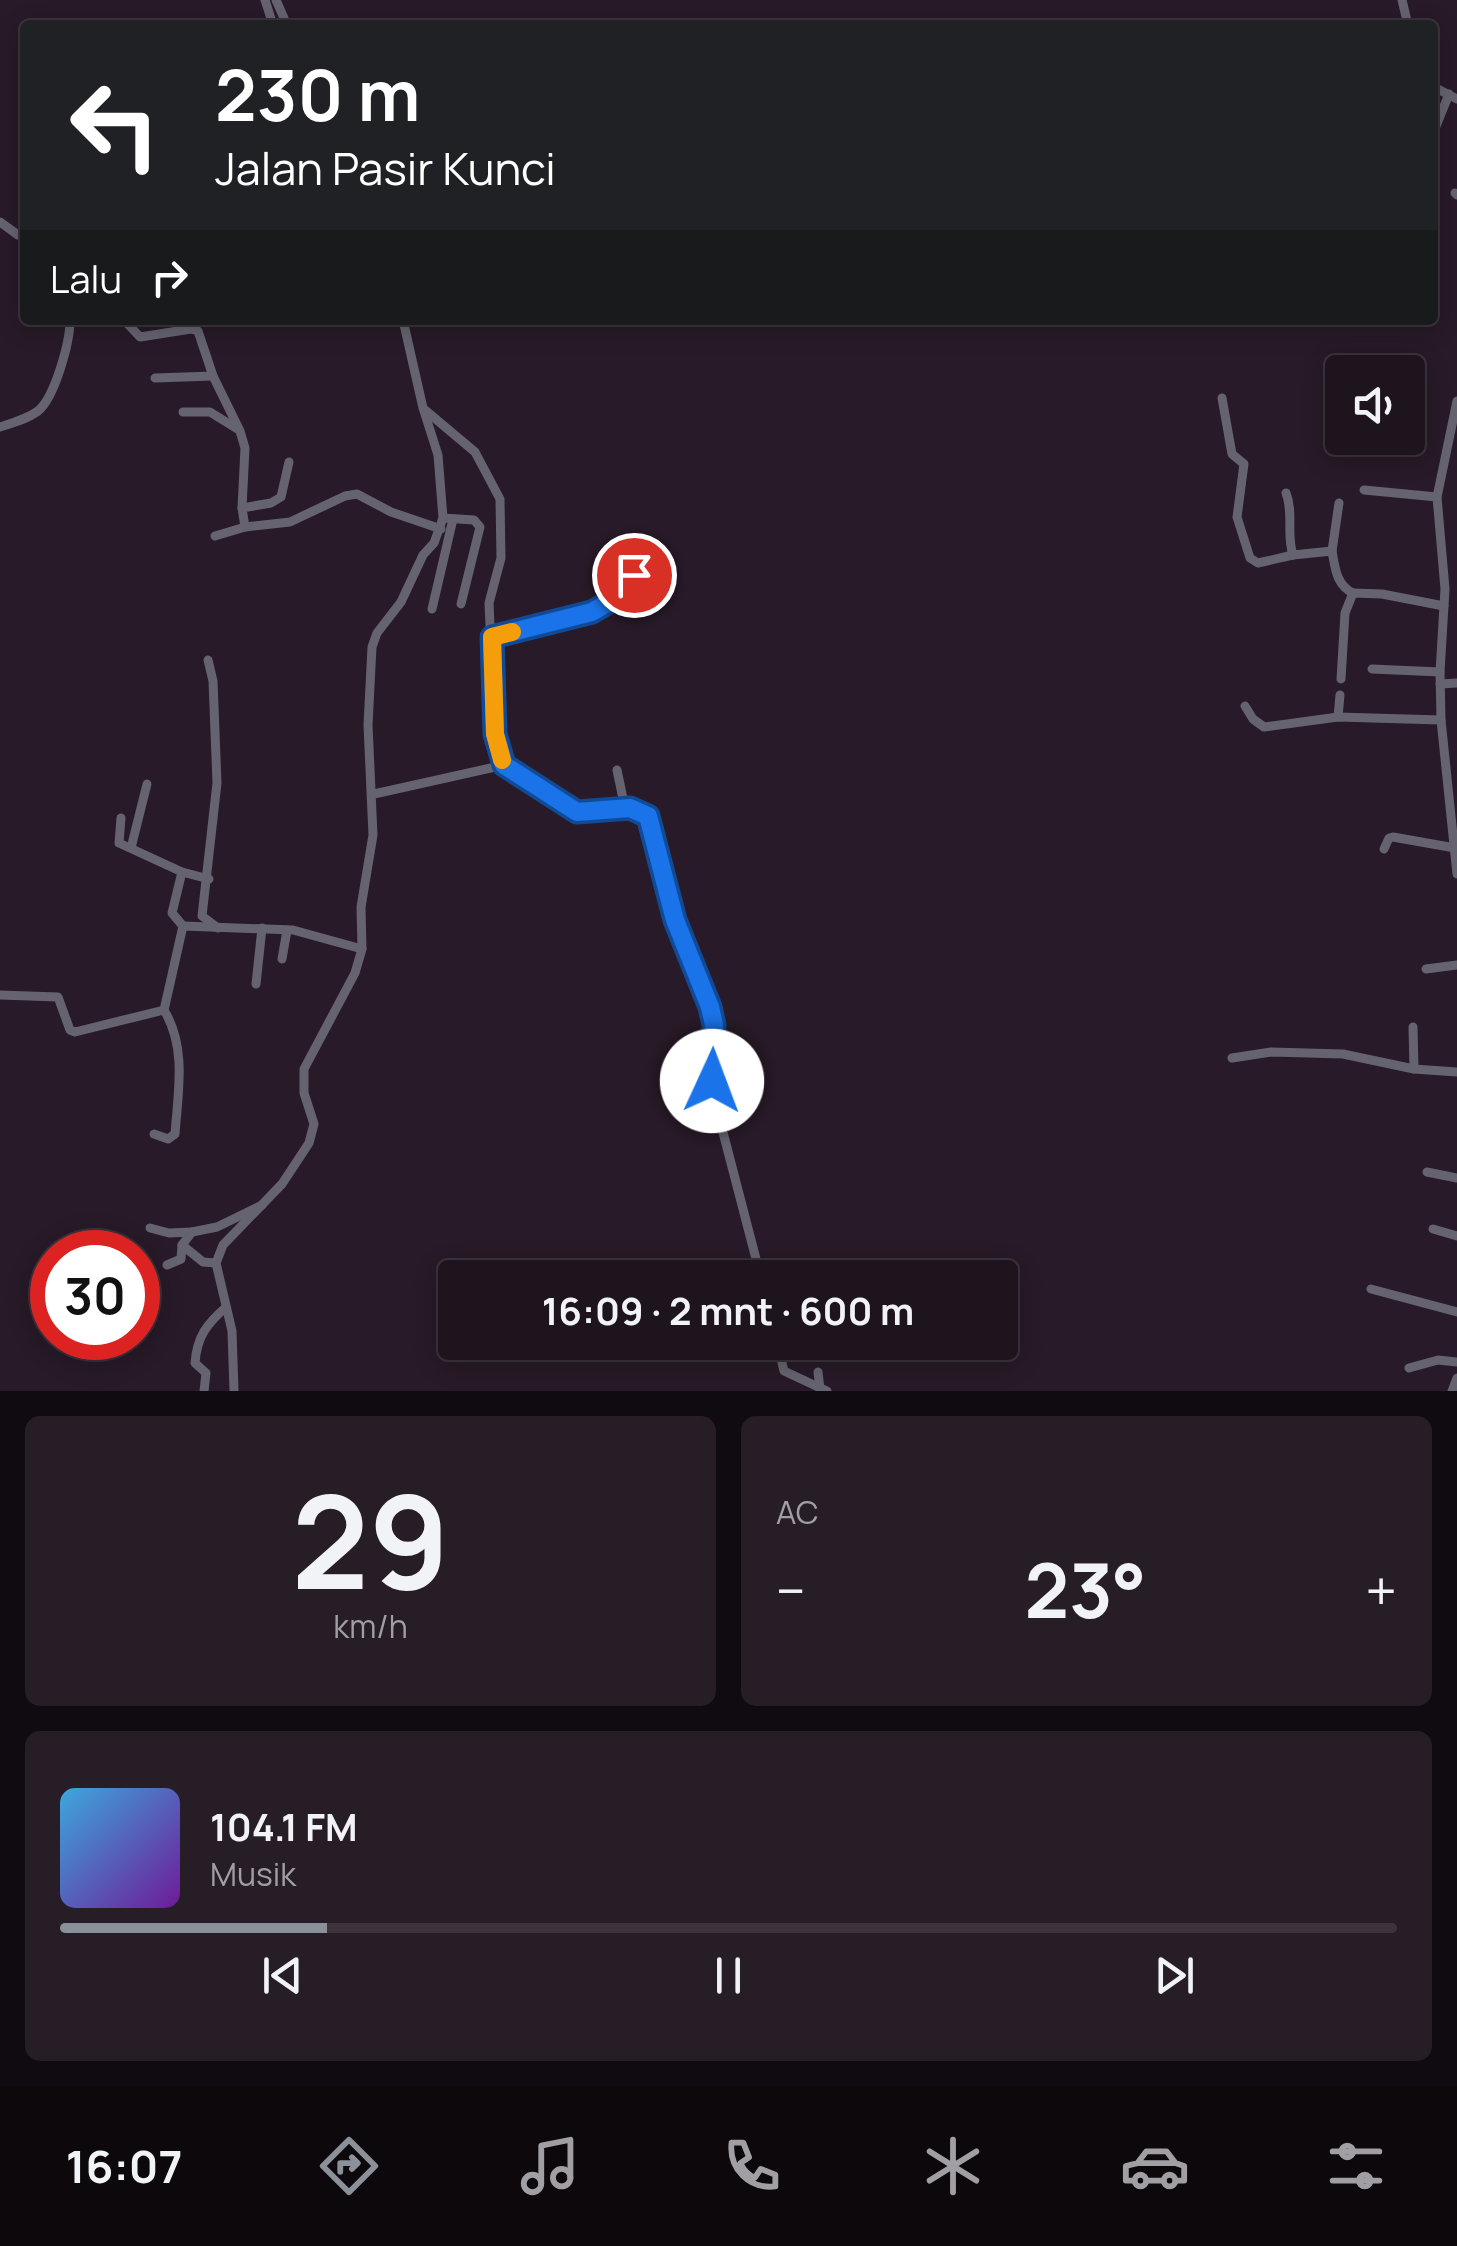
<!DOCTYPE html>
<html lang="id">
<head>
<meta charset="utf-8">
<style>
  body { margin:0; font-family:Manrope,sans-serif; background:#261d27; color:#f1f3f6; height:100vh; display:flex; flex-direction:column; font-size:38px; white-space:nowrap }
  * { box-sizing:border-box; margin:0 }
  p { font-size:32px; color:#a19ea4 }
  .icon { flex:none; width:55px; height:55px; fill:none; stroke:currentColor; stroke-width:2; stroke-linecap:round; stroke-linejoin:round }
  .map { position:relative; height:1391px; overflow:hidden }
  .details { display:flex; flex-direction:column; gap:25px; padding:25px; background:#100b10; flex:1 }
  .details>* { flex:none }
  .hud { position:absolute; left:20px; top:20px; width:1418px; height:305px; border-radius:10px; box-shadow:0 5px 25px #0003,0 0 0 2px #3c333c; background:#202124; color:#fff; overflow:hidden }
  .fabs { position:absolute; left:1325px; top:355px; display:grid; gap:20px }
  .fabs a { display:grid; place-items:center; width:100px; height:100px; border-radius:10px; background:#1e141e; box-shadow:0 5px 25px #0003,0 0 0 2px #3c333c; font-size:50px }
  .speed { position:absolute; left:30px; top:1230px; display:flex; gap:20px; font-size:50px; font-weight:700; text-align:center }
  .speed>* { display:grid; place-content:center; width:130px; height:130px; border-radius:50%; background:#1e141e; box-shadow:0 5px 25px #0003,0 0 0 2px #3c333c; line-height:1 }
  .speed .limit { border:15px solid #d22; background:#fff; color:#111 }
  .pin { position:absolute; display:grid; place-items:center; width:85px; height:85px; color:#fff; margin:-42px; border:5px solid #fff; border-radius:50%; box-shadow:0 2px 10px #0007 }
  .me { position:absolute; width:110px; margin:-55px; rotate:2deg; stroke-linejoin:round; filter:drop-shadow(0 0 8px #0008) }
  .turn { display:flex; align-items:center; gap:35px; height:210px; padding:0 30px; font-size:45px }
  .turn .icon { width:130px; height:130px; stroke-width:2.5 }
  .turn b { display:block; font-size:70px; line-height:85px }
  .then { display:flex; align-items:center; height:95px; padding:0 30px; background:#0003; gap:20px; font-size:38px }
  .big { font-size:75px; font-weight:700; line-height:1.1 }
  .details .widget { flex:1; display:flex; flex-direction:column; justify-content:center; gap:15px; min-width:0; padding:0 35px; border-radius:15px; background:#261d27 }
  .details .dial { align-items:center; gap:0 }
  .dial b { font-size:130px; line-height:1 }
  .song { display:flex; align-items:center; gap:30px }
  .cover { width:120px; height:120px; border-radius:15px; background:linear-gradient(135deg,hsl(200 70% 55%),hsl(280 70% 35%)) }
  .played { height:10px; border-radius:5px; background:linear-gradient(90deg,#8c9099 20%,#3c333c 20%) }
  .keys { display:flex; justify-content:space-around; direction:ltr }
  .heat { display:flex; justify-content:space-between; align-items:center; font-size:55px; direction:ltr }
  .details .tiles { flex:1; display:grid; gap:25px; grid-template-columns:1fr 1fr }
  .widget:last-child { grid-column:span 2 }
  .trip { position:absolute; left:438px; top:1260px; width:580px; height:100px; border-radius:10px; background:#1e141e; box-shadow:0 5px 25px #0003,0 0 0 2px #3c333c; font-weight:700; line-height:100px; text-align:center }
  .menu { display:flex; height:160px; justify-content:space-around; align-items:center; background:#0c080c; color:#a19ea4 }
  .menu .icon { width:70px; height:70px }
  .menu .current { color:#8c9099 }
  .menu b { font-size:45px; color:#f1f3f6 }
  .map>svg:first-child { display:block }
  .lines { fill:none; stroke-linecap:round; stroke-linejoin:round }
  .minor { stroke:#65636f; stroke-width:9 }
  .route-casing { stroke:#114b97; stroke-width:25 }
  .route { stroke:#1a73e8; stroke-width:18 }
  .slow { stroke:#f59e0b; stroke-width:18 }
</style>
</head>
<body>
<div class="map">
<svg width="1457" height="1391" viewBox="0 0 1457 1391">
  <rect width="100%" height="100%" fill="#281a28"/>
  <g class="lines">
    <!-- minor -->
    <g class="minor">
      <path d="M265 0 273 25"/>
      <path d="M276 0 287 25"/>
      <path d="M1402 0 1408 25"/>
      <path d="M1432 86 1457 99"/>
      <path d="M1432 136 1449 94"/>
      <path d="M1455 193 1457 195"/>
      <path d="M0 222 18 235 25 232"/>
      <path d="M124 320 140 337 191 329 198 331 213 376 240 431 245 448 242 508 245 527 290 522 345 496 357 494 391 512 441 529"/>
      <path d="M155 378 213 376"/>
      <path d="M1222 398 1232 454 1244 464 1237 517 1250 558 1258 563 1293 555"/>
      <path d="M1457 401 1437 497 1445 589 1440 672 1441 720 1457 874"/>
      <path d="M425 410 475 452 500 499 501 558 489 603 495 734 504 765 577 812 629 808 644 813 651 823 675 919 710 1007 714 1025 713 1094 761 1278"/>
      <path d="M183 412H210L239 430"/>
      <path d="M0 427C13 423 27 419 38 411 55 397 70 342 70 320"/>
      <path d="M1364 490 1437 497"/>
      <path d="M1286 493C1294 513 1286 535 1293 555L1332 551C1335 567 1336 585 1353 593"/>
      <path d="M242 508 271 503 281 497 289 462"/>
      <path d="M443 518 474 520 480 527 461 604"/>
      <path d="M215 536 245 527"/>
      <path d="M1332 551 1339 503"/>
      <path d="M432 609 453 519"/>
      <path d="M491 637 592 611 609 602 634 575"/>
      <path d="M208 660 213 681 217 783 202 916 218 928"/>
      <path d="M1372 669 1440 672"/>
      <path d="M1341 679 1345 613 1353 593 1382 594 1444 606"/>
      <path d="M1440 684 1457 683"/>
      <path d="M1245 706 1253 719 1264 727 1338 717 1441 720"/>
      <path d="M1338 717 1340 695"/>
      <path d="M617 770 625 808"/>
      <path d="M374 794 504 765"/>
      <path d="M121 818 119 843 182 872"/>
      <path d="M131 848 147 784"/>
      <path d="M1384 849 1389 838 1393 837 1455 848"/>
      <path d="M183 926 172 913 182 872 209 879"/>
      <path d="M282 959 287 930"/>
      <path d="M1426 969 1457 965"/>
      <path d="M256 984 262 928"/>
      <path d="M0 995 58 997 70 1030 75 1032 164 1010 183 926 293 930 362 949"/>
      <path d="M1413 1027 1414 1069"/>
      <path d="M1232 1058 1271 1052 1343 1054 1414 1069 1457 1072"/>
      <path d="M154 1134 168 1139 175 1134C178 1092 187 1048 164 1010"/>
      <path d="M1427 1172 1457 1178"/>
      <path d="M150 1228 169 1233 192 1232"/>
      <path d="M1433 1229 1457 1236"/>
      <path d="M182 1245 203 1262 216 1263"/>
      <path d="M167 1265 181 1259 182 1245 192 1232 217 1227 262 1205"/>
      <path d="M1371 1289 1457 1312"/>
      <path d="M777 1342 784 1371 827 1391"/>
      <path d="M777 1343 799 1344"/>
      <path d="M1409 1368 1438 1360 1457 1362"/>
      <path d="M818 1372 820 1389"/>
      <path d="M204 1391 206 1373 195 1363C197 1336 207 1324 226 1307"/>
      <path d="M234 1391 232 1331 216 1263 223 1245 282 1184 309 1143 314 1124 304 1093V1069L355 973 362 949 361 907 373 835 368 725 372 647 377 633 401 602 423 555 434 543 443 518 438 455 423 408 403 320"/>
      <path d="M1452 1391 1457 1378"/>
    </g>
  </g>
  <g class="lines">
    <defs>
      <path id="route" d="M634 575 609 602 592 612 492 637 495 734 504 765 577 812 630 808 648 816 675 920 710 1007 714 1025 712 1081"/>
    </defs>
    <!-- route casing -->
    <use href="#route" class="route-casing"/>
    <!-- route -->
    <use href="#route" class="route"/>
    <!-- slow -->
    <path class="slow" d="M502 760 495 734 492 637 512 632"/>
  </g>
</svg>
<div class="fabs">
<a><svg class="icon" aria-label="sound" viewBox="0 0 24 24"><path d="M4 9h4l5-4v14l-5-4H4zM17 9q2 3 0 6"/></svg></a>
</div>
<div class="speed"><div class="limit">30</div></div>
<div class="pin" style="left:634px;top:575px;background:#d93025"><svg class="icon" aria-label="arrive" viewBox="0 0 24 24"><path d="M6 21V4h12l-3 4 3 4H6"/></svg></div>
<svg class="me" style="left:712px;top:1081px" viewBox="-20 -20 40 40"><circle r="19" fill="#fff"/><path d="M0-13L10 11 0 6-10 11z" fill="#1a73e8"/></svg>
<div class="trip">16:09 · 2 mnt · 600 m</div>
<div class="hud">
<div class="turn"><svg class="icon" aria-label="left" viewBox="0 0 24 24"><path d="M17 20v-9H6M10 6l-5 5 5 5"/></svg><div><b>230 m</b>Jalan Pasir Kunci</div></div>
<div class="then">Lalu<svg class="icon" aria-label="right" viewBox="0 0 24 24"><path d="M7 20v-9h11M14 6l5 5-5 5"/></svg></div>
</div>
</div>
<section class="details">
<div class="tiles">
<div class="widget dial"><b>29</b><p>km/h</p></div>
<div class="widget"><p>AC</p>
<div class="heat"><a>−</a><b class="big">23°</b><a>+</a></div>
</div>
<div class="widget">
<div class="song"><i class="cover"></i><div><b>104.1 FM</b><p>Musik</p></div></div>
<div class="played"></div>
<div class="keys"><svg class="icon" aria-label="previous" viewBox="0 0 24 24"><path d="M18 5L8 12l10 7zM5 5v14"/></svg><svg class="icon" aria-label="pause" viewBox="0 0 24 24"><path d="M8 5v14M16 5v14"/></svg><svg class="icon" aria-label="next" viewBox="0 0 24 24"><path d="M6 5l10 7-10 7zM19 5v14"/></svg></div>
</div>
</div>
</section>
<nav class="menu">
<b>16:07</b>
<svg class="icon current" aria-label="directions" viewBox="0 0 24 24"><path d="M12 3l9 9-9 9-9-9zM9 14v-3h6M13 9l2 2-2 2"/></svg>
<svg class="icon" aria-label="music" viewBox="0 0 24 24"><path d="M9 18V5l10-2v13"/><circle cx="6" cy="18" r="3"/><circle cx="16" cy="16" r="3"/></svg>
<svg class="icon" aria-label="phone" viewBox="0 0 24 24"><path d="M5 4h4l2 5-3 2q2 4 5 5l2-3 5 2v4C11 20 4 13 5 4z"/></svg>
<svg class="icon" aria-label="climate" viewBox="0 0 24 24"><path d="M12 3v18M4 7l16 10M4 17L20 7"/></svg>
<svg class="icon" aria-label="car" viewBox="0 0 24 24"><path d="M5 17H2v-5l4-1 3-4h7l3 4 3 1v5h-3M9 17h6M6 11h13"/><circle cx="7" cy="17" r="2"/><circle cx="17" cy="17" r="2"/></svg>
<svg class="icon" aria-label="filters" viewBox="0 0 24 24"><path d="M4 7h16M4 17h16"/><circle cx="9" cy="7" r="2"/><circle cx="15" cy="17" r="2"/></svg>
</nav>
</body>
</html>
